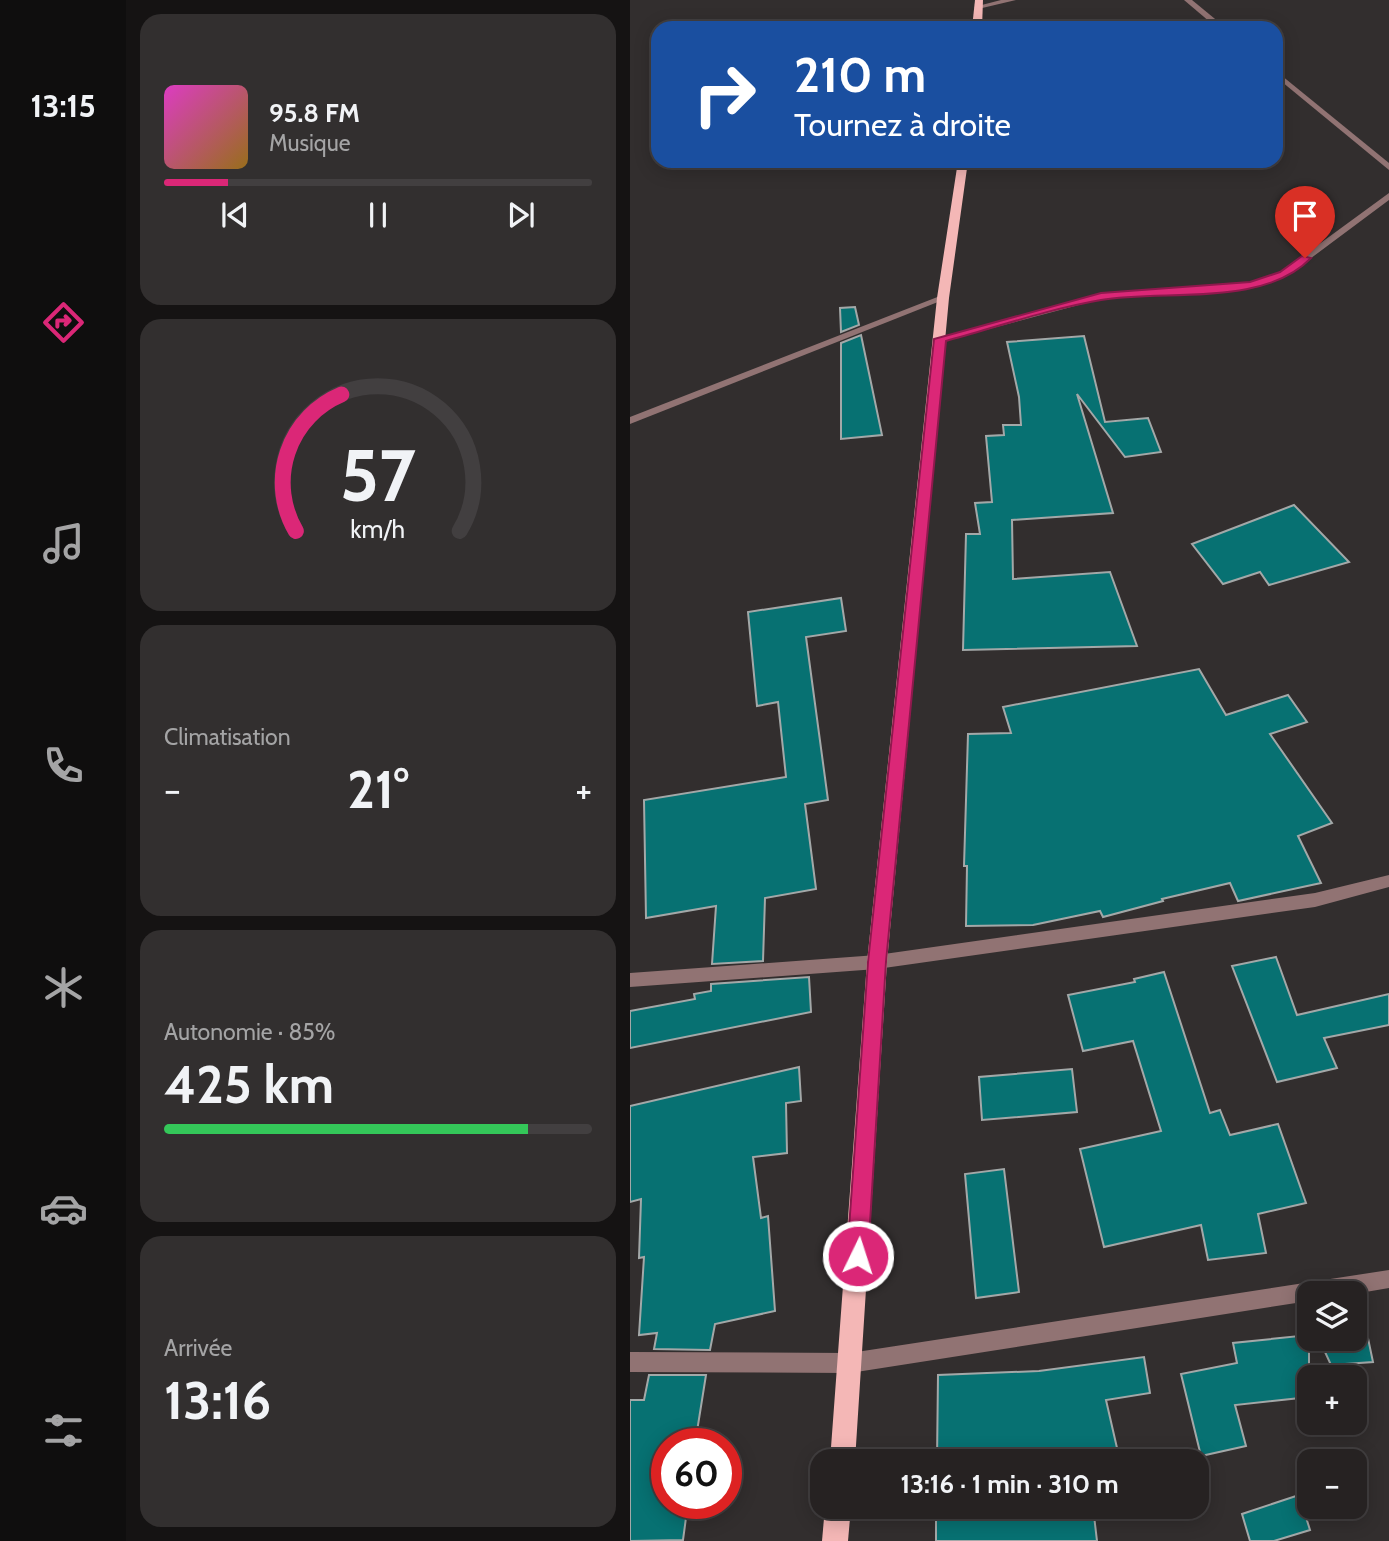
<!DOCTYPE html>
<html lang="fr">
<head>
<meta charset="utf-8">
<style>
  body { margin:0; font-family:Cabin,sans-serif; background:#322f2f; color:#f1f3f6; height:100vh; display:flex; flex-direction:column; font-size:26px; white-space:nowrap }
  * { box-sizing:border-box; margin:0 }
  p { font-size:23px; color:#a4a4a5 }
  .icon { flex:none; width:38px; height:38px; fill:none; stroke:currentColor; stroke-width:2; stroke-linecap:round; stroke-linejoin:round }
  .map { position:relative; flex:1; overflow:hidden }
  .panel { display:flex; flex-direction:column; gap:14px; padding:14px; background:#151313; width:504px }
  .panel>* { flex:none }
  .banner { position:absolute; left:21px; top:21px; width:632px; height:147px; border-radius:21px; box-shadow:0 4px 18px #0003,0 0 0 2px #423f40; background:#1a4fa0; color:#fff; overflow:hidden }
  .fabs { position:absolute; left:667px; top:1281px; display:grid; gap:14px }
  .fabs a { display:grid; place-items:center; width:70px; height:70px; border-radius:14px; background:#262222; box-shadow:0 4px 18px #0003,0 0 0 2px #423f40; font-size:35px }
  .speed { position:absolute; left:21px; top:1428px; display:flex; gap:14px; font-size:35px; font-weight:700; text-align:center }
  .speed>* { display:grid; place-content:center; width:91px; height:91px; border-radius:50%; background:#262222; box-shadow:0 4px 18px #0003,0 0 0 2px #423f40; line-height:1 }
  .speed .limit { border:10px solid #d22; background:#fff; color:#111 }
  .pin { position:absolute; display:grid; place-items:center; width:60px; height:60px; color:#fff; margin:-72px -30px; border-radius:50% 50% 50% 0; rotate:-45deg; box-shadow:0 0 7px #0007 }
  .pin .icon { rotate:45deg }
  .me { position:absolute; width:77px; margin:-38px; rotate:4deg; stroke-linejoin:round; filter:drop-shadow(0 0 5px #0008) }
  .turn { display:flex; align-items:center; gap:24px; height:147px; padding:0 28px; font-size:32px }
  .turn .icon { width:91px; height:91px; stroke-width:2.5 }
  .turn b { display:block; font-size:49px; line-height:60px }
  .big { font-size:52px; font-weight:700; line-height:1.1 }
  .panel .tile { flex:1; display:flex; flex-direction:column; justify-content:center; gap:10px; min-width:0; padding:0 24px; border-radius:21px; background:#322f2f }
  .panel .dial { align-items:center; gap:0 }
  .dial svg { height:182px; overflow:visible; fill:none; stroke:#423f40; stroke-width:7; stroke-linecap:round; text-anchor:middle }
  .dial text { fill:#f1f3f6; stroke:none }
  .song { display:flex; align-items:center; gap:21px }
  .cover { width:84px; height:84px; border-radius:10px; background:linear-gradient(135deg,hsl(310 70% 55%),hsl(40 70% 35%)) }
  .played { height:7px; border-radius:4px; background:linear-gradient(90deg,#db2777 15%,#423f40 15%) }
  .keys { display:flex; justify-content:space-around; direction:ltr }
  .heat { display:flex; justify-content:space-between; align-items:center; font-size:38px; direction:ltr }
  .charge { height:10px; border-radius:5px; background:linear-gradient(90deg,#34c759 85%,#423f40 0) }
  .trip { position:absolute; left:180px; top:1449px; width:399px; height:70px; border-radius:21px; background:#262222; box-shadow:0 4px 18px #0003,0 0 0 2px #423f40; font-weight:700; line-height:70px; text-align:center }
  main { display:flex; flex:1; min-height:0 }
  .tab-bar { display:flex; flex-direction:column; width:126px; justify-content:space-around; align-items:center; background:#0f0e0e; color:#a4a4a5 }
  .tab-bar .icon { width:49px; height:49px }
  .tab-bar .on { color:#db2777 }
  .tab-bar b { font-size:32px; color:#f1f3f6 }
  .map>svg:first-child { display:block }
  .building { fill:#077172; stroke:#a3a8a8; stroke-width:2 }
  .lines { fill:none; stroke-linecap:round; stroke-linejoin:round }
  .street { fill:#917373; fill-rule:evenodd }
  .primary { fill:#f4b7b6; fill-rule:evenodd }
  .route { fill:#db2777; stroke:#8e194d; stroke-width:2 }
</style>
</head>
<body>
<main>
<nav class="tab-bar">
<b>13:15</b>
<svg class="icon on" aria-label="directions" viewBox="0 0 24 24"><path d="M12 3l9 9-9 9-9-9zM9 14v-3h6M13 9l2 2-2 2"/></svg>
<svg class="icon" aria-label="music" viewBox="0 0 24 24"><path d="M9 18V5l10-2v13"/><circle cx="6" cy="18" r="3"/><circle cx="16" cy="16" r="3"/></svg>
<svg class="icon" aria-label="phone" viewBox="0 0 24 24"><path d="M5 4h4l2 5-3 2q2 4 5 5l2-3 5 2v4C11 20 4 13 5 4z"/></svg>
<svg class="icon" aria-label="climate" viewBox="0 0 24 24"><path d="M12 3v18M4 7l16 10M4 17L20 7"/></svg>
<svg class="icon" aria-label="car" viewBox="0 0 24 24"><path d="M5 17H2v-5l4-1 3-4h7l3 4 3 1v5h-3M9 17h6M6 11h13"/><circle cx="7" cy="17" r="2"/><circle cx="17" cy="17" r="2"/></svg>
<svg class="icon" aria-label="filters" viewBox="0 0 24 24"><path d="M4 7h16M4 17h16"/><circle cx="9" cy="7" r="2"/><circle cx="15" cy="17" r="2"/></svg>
</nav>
<section class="panel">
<div class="tile">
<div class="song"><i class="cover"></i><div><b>95.8 FM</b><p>Musique</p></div></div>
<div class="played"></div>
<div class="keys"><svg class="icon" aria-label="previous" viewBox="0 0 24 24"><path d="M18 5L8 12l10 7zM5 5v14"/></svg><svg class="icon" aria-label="pause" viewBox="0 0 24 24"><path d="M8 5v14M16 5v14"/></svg><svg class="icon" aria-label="next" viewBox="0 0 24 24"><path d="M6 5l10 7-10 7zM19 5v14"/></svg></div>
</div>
<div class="tile dial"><svg viewBox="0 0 100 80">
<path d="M14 69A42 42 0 1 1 86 69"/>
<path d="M14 69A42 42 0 0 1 34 9" stroke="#db2777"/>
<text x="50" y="56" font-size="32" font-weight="700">57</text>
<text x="50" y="72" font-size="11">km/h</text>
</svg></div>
<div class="tile"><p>Climatisation</p>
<div class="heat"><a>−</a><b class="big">21°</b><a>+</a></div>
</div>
<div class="tile"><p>Autonomie · 85%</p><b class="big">425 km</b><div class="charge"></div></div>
<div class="tile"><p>Arrivée</p><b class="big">13:16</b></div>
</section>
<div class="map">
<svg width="759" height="1541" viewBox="0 0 759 1541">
  <rect width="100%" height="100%" fill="#322e2e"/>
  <!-- building -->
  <g class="building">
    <path d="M225 307 229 325 211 332 210 308Z"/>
    <path d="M231 335 252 435 211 439V343Z"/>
    <path d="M454 336 475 422 518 418 531 452 495 457 447 394 483 513 382 520 383 579 480 572 507 646 333 650 336 534H350L345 503 362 502 356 436 374 435 373 425H391L389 397 377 342Z"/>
    <path d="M664 505 719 562 639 585 630 572 593 584 562 544Z"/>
    <path d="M211 598 216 631 176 637 198 800 175 804 186 889 135 898 133 961 82 964 86 906 16 918 14 800 156 777 148 702 127 706 118 612Z"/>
    <path d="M569 669 596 715 658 695 677 722 640 734 702 823 668 836 691 883 608 901 600 883 532 899 533 901 473 917 470 911 403 925 336 926 337 866H334L338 734 381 733 373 707Z"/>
    <path d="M646 957 667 1015 759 994V1025L694 1038 707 1068 647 1082 602 966Z"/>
    <path d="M534 972 580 1113 590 1110 600 1135 648 1124 676 1203 628 1214 636 1253 578 1260 571 1225 474 1247 450 1149 531 1131 503 1041 453 1051 438 995 505 982 504 979Z"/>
    <path d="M179 977 181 1012 0 1048V1011L65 999 64 994 81 991V984Z"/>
    <path d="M169 1067 171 1101 156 1103 157 1153 123 1157 131 1218 138 1216 145 1311 85 1324 80 1350 24 1349 27 1333 9 1335 14 1257 9 1258 11 1199 0 1202V1106Z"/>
    <path d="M442 1069 447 1112 352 1120 349 1077Z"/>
    <path d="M374 1169 389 1292 346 1298 335 1174Z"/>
    <path d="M735 1324 743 1362 701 1365 689 1339H724V1325Z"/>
    <path d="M679 1335V1397L605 1405 616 1446 571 1456 551 1374 607 1363 603 1343Z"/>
    <path d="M514 1357 520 1393 476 1400 490 1461H307L308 1375 409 1371Z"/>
    <path d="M19 1375H76L65 1444H37V1503H58L53 1540 0 1541V1400H14Z"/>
    <path d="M669 1495 680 1530 644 1541H620L612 1514Z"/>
    <path d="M306 1507H463L467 1541H306Z"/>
  </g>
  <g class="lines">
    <!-- street -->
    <g class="street">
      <path d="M371 0H386L348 9 344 7Z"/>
      <path d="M554 0H562L596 28H587Z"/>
      <path d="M646 71 759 163V170L646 77Z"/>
      <path d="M759 193V200L657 276 624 288 471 299 310 342 305 339 471 293 620 283 651 272Z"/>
      <path d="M310 296 318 298 0 424V417Z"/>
      <path d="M759 875V887L685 907 247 969 0 987V973L247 955 685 893Z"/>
      <path d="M759 1270V1288L724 1294 679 1293V1301L220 1373 0 1372V1352L220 1353Z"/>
    </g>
    <!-- primary -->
    <g class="primary">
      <path d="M345 0H353L352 28H342Z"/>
      <path d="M328 161H338L319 298 257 962 225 1461H200L237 962 307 298Z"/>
      <path d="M195 1507H221L218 1541H192Z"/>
    </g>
  </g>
  <!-- route -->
  <path class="route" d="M672 256 681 258C633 308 534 289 471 300 419 309 367 327 316 341L256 962 238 1256 235 1264 228 1267 220 1264 217 1256 238 962 304 339 471 293 620 282 650 272Z"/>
</svg>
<div class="fabs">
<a><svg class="icon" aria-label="layers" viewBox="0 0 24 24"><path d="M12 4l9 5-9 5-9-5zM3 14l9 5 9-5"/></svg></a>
<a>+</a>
<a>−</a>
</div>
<div class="speed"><div class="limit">60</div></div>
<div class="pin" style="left:675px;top:258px;background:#d93025"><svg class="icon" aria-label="arrive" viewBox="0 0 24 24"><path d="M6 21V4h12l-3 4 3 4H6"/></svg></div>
<svg class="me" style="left:228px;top:1256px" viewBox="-20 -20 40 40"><circle r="17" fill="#db2777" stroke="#fff" stroke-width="3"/><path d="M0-11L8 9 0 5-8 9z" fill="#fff"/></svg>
<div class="trip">13:16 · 1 min · 310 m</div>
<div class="banner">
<div class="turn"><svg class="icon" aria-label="right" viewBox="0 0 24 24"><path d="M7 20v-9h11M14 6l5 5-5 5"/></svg><div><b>210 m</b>Tournez à droite</div></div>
</div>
</div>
</main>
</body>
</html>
